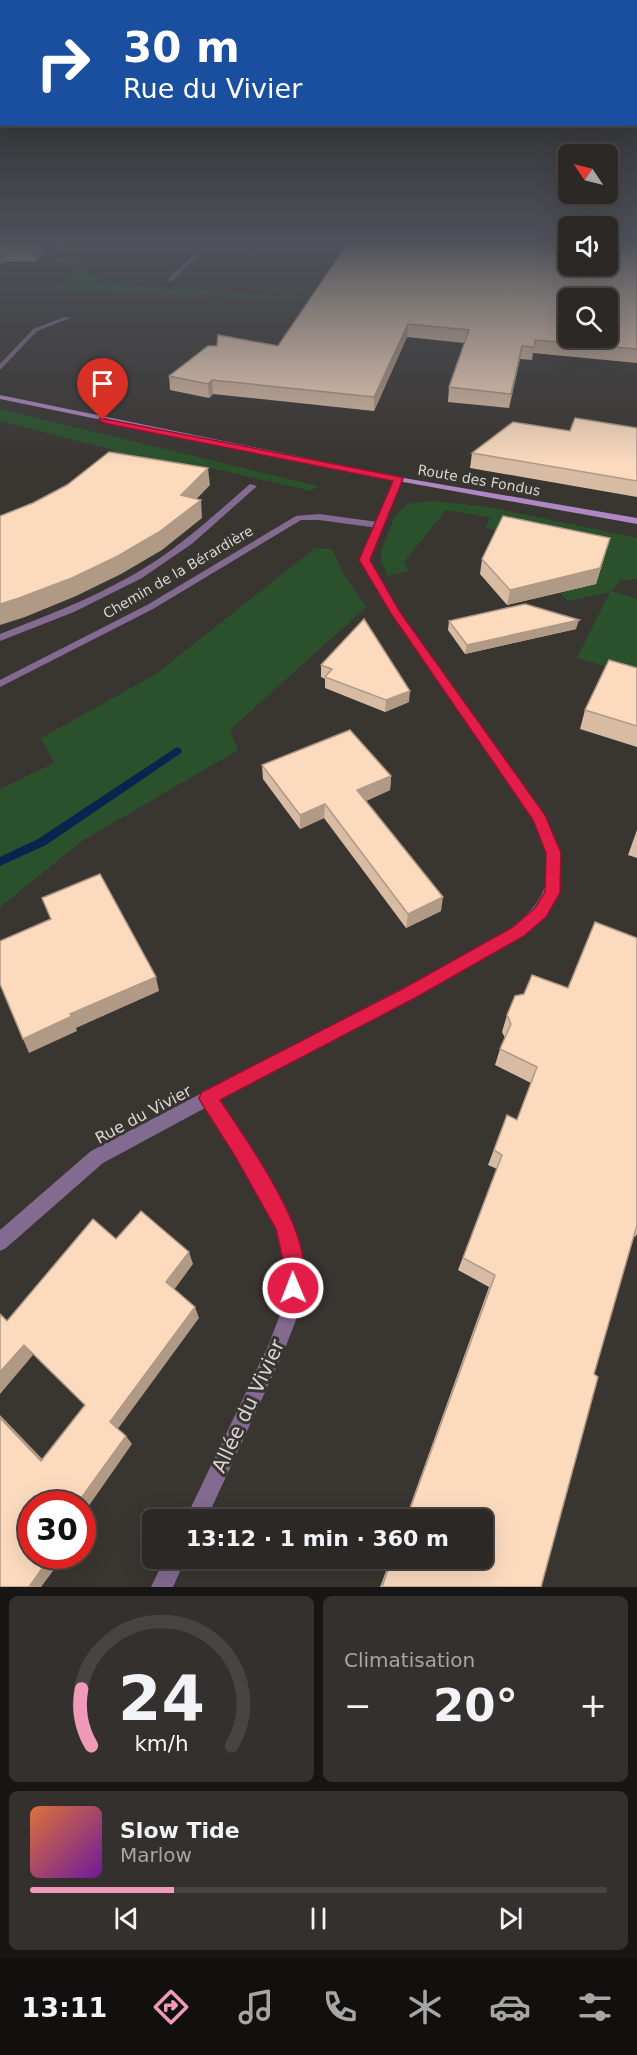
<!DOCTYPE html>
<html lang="fr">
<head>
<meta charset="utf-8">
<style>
  body { margin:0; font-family:"DejaVu Sans",sans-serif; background:#33302d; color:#f1f3f6; height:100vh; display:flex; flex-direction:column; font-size:22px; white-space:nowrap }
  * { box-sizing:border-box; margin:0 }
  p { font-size:20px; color:#a6a6a7 }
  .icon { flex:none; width:33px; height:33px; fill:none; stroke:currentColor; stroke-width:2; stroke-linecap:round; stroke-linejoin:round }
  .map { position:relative; height:1587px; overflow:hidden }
  .side { display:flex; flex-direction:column; gap:9px; padding:9px; background:#181614; flex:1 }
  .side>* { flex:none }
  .guide { position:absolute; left:0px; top:0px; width:638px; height:126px; box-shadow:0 6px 24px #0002,0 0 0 2px #474442; background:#1a4fa0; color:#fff; overflow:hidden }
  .needle { width:39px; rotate:305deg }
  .fabs { position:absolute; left:558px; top:144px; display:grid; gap:12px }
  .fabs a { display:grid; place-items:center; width:60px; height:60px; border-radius:9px; background:#2b2825; box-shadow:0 6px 24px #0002,0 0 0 2px #474442; font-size:30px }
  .speed { position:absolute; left:18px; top:1491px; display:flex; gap:12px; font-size:30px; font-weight:700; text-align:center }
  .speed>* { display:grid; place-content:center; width:78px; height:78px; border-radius:50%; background:#2b2825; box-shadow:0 6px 24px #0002,0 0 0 2px #474442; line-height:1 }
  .speed .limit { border:9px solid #d22; background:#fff; color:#111 }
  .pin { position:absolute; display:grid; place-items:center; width:51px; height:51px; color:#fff; margin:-62px -26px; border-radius:50% 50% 50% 0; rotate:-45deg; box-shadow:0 0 6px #0007 }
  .pin .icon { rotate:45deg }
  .me { position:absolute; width:66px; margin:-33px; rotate:359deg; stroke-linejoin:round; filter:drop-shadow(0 0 4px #0008) }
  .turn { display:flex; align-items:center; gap:21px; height:126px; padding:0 24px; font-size:27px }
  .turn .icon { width:78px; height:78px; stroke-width:2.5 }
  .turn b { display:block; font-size:42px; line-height:51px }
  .big { font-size:45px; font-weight:800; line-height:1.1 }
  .side .card { flex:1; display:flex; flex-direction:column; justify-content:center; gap:9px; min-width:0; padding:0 21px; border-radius:9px; background:#33302d }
  .side .dial { align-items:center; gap:0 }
  .dial svg { height:156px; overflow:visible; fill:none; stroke:#474442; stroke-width:7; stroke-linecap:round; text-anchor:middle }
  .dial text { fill:#f1f3f6; stroke:none }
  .song { display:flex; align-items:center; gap:18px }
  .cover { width:72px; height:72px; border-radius:9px; background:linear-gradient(135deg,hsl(20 70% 55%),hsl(280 70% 35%)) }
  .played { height:6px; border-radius:3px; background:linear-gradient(90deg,#ef9ab8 25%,#474442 25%) }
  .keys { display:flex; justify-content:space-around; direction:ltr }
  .heat { display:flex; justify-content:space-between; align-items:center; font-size:33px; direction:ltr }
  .side .tiles { flex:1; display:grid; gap:9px; grid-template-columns:1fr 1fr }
  .card:last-child { grid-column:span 2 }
  .trip { position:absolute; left:142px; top:1509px; width:351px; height:60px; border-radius:9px; background:#2b2825; box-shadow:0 6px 24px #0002,0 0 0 2px #474442; font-weight:800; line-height:60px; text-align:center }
  .tab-bar { display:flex; height:96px; justify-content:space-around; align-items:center; background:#11100f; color:#a6a6a7 }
  .tab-bar .icon { width:42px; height:42px }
  .tab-bar .active { color:#ef9ab8 }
  .tab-bar b { font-size:27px; color:#f1f3f6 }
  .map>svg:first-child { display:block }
  .green { fill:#2a512c }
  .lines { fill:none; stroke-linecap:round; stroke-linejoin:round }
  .stream { fill:#09244f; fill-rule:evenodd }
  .lane { fill:#836a91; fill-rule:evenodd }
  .street { fill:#836a91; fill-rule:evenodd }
  .secondary { fill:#af87c5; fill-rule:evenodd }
  .wall { fill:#d8bba3 }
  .shaded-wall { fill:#b09985 }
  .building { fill:#fbdabe; stroke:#b09985; stroke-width:1.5; fill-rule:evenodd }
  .route { fill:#e11d48; stroke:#92132f; stroke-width:1.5 }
  .labels { text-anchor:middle; stroke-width:6; stroke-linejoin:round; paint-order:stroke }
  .far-street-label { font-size:14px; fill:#d9d6d4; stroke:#393531 }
  .street-label { font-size:16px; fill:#d9d6d4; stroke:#393531 }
  .near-street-label { font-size:20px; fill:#d9d6d4; stroke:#393531 }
</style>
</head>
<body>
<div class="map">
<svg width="637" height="1587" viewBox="0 0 637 1587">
  <rect width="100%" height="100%" fill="#393531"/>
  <!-- green -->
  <g class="green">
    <path d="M67 243H90L86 247 79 260H91L85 272 100 278 96 281 279 297 283 293H290L296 300 54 291 79 264 43 262Z"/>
    <path d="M0 409 318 486 311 491 202 466 189 482 112 455 113 450 0 421Z"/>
    <path d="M432 501 489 507 637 538V579L621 580 611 591 637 599V675L577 658 610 592 568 601 560 593 596 584 605 553 485 528 491 518 446 510 404 562 409 571 388 576 381 560V550L395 516 407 504Z"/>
    <path d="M315 548 332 549 345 576 366 607 230 730 238 750 82 841 0 907V789L54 763 41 738 156 674Z"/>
  </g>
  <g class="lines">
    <!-- stream -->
    <path class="stream" d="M177 747 181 749 182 751 181 753 46 845 0 866V857L38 839Z"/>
    <!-- lane -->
    <g class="lane">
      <path d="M58 243H64L58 249H54Z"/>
      <path d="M205 243H211L172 281H168V279Z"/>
      <path d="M250 484 257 486 193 543 142 578 74 612 0 641V634C54 613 109 592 157 560 191 537 220 510 250 484Z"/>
      <path d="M319 514 378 522 382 525 378 528 319 520H301L153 609 0 687V680L147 605 296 516Z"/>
    </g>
    <!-- street -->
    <g class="street">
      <path d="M65 317 70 318 37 331 0 370V364L33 329Z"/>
      <path d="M395 477 402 479 369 560 400 612 544 816C580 883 554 915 497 952L219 1101 249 1145 291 1220 304 1269 301 1307 284 1351 206 1520H185L268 1346 283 1307 286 1269 277 1229 237 1157 205 1108 103 1163 6 1248 0 1251V1230L91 1151 487 944C542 909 563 886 535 821L390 612 359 560Z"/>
      <path d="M165 1558H186L173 1587H151Z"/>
    </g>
    <!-- secondary -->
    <path class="secondary" d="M0 395 398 477 637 518V524L398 481 0 399Z"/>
  </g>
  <!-- wall -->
  <g class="wall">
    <path d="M0 243H53L36 262 5 261Z"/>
    <path d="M637 243V363L533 353 532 360 520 359 509 408 448 402 449 387 464 343 407 337 374 411 213 394 209 398 170 390 169 376 278 346Z"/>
    <path d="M637 428V497L470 468 472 453 570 431Z"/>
    <path d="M610 538 596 584 507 605 480 574 482 559Z"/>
    <path d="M449 621 576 629 465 654 448 630Z"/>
    <path d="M321 665 409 702 385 712 325 688V679L321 677Z"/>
    <path d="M637 668V747L580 729 585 710Z"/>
    <path d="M262 765 391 776 390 790 366 801 441 911 406 928 324 818 300 829 263 779Z"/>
    <path d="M637 830V858L628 855Z"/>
    <path d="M637 938V1234L635 1237 634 1236 594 1374 541 1587H380L391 1558H483V1520H405L489 1287 458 1270 497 1169 488 1165 499 1136 517 1120 531 1083 495 1065 500 1049 505 1038 502 1032 507 1015 568 988Z"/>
  </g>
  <!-- shaded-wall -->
  <g class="shaded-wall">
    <path d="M41 243H53L36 262 33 251Z"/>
    <path d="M3 250 5 261 0 266V253Z"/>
    <path d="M408 324 407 337 374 411V397Z"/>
    <path d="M522 346 520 359 509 408 511 394Z"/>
    <path d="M212 380 213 394 209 398 208 384Z"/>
    <path d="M208 468 210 485 183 513 181 495Z"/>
    <path d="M201 500 202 518 162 550 121 574 76 596 25 617 0 625V604Z"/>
    <path d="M610 538 596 584 507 605 510 590Z"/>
    <path d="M579 620 576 629 465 654 467 645Z"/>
    <path d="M410 691 409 702 385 712 386 700Z"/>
    <path d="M391 776 390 790 357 805V790Z"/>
    <path d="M325 804 324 818 300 829V815Z"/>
    <path d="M443 897 441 911 406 928 408 914Z"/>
    <path d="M156 977 159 991 76 1028 77 1031 29 1053 23 1039 70 1014Z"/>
    <path d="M189 1252 193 1264 171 1294 166 1282Z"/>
    <path d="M195 1307 199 1318 117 1430 110 1422Z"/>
    <path d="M24 1345 33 1355 0 1394V1372Z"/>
    <path d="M0 1415 51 1468 41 1461 0 1418Z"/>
    <path d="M126 1436 132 1444 88 1507 94 1513 82 1529V1512L79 1501Z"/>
    <path d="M51 1556H64L41 1587H29Z"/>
  </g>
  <!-- building -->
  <g class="building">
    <path d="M0 243H41L33 251 3 250 0 253Z"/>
    <path d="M348 243H568V266H608V243H637V349L535 340 534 347 522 346 511 394 449 387 469 330 408 324 374 397 212 380 208 384 169 376 208 346H217L218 335 278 346ZM568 298H608V338H568Z"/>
    <path d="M575 418 637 428V481L472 453 513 422 570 431Z"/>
    <path d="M109 452 208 468 181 495 201 500 159 532 118 556 72 578 19 598 0 604V516L33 503 67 485Z"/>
    <path d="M503 516 610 538 600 568 510 590 482 559Z"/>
    <path d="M525 604 579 620 467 645 449 621Z"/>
    <path d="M364 619 410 691 386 700 325 677 332 669 321 665Z"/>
    <path d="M609 660 637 668V726L585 710Z"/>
    <path d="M350 730 391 776 357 790 443 897 408 914 325 804 300 815 262 765Z"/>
    <path d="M100 874 156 977 70 1014 72 1016 23 1039 0 984V941L51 919 42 898Z"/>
    <path d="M595 922 637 938V1225L594 1374 598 1377 541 1587H382L392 1558H483V1520H406L495 1275 463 1258 502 1155 494 1150 507 1115 517 1120 537 1067 500 1049 511 1024 507 1015 515 996 524 994 532 975 568 988Z"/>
    <path d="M141 1211 189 1252 166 1282 195 1307 110 1422 126 1436 79 1501 86 1508 82 1512V1504H32V1556H51L29 1587H0V1418L41 1461 85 1405 24 1345 0 1372V1314L7 1321 93 1219 116 1239Z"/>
  </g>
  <!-- sky -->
  <linearGradient id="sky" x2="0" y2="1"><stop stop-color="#1f1d1b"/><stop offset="0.52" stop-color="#4e515a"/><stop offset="1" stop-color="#4e515a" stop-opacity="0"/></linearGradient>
  <rect width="637" height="465" fill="url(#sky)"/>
  <!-- route -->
  <path class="route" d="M100 418 401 477 403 479 370 560 400 612 545 815 561 853 560 893 546 917 524 936 415 998 220 1100C249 1144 322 1243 301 1295L293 1298 286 1295 283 1288 285 1269 276 1229 236 1158 202 1104 199 1098 202 1092 404 988 513 927 535 908 545 892 546 853 533 820 390 612 359 560 393 481 103 423 99 420Z"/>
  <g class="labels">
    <!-- far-street labels -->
    <g class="far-street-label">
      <text transform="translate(479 480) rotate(10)" y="5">Route des Fondus</text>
      <text transform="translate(178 572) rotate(-30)" y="5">Chemin de la Bérardière</text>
    </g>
    <!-- street labels -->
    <g class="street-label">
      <text transform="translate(143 1114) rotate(-28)" y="6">Rue du Vivier</text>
    </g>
    <!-- near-street labels -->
    <g class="near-street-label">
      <text transform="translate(248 1406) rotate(-65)" y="7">Allée du Vivier</text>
    </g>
  </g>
</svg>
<div class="fabs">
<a><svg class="needle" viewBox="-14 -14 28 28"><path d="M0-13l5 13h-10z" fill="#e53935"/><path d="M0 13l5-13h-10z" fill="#a6a6a7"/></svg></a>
<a><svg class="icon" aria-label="sound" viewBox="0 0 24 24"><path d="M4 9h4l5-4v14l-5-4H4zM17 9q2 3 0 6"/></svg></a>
<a><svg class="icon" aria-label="search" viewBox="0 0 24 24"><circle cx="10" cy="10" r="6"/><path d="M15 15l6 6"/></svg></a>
</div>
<div class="speed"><div class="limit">30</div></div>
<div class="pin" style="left:103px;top:420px;background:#d93025"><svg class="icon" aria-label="arrive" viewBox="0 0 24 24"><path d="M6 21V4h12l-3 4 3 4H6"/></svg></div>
<svg class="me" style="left:293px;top:1288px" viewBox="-20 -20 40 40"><circle r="17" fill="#e11d48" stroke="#fff" stroke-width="3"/><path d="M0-11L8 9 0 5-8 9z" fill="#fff"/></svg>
<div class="trip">13:12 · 1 min · 360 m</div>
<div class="guide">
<div class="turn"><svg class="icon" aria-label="right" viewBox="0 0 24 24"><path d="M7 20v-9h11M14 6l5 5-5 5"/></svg><div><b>30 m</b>Rue du Vivier</div></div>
</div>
</div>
<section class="side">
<div class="tiles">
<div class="card dial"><svg viewBox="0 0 100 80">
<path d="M14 69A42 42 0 1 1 86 69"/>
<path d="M14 69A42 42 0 0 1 9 40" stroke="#ef9ab8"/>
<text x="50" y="56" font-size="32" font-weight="700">24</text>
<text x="50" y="72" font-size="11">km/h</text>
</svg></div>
<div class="card"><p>Climatisation</p>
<div class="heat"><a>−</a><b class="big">20°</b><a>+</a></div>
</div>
<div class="card">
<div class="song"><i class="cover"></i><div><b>Slow Tide</b><p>Marlow</p></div></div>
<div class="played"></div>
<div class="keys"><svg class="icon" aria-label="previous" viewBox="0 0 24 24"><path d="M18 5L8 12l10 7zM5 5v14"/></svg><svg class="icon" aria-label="pause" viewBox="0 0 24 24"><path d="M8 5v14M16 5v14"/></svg><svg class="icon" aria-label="next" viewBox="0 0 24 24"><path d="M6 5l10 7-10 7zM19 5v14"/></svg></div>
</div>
</div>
</section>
<nav class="tab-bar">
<b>13:11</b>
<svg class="icon active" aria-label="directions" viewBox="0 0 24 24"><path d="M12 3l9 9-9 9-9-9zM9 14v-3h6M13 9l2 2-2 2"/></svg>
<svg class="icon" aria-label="music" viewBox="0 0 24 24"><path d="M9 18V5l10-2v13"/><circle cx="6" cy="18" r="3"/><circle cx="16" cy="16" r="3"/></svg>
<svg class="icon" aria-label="phone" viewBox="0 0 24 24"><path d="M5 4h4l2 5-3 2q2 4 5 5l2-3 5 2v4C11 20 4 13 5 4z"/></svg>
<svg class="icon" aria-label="climate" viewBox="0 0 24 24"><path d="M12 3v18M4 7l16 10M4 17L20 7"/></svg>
<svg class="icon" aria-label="car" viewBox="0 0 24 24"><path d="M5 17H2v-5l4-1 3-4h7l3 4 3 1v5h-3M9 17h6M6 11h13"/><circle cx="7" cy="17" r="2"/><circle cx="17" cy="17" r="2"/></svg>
<svg class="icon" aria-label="filters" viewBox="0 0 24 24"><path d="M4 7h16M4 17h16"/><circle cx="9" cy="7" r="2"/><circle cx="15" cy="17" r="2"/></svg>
</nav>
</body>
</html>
